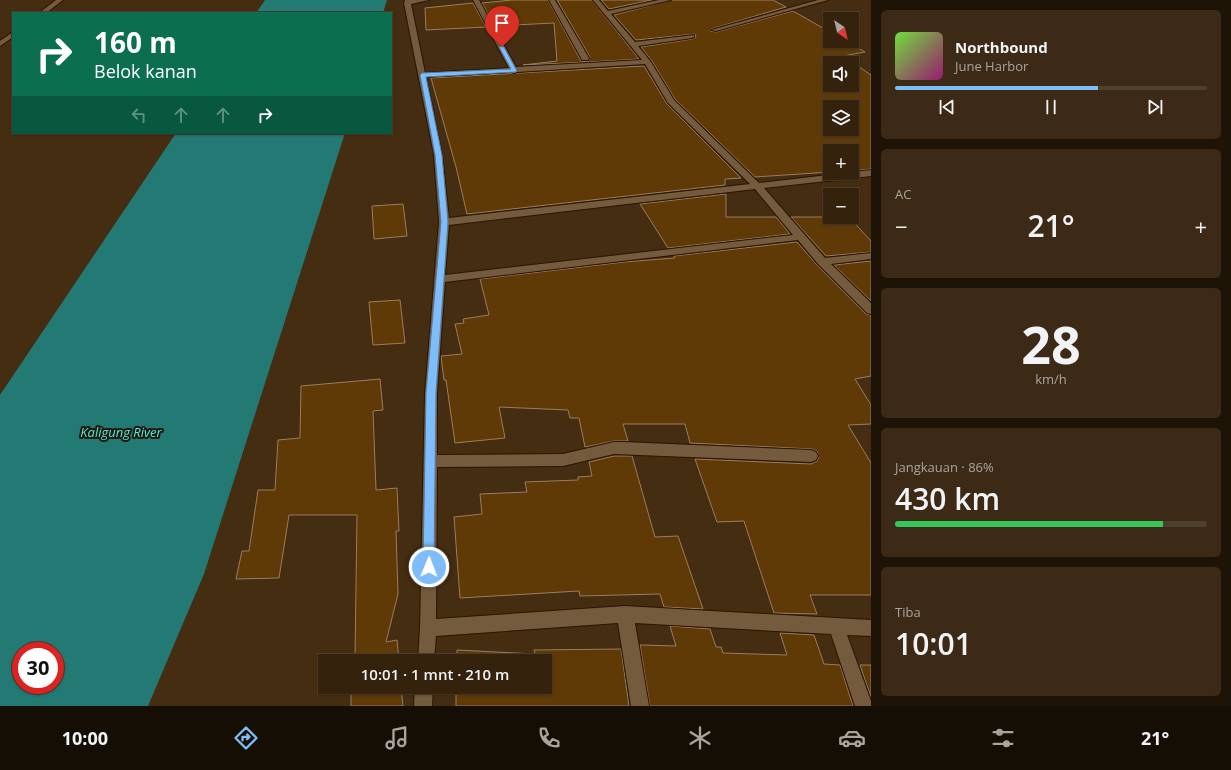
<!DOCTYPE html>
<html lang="id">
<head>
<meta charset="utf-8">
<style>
  body { margin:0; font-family:"Open Sans",sans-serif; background:#3c2a16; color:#f1f3f6; height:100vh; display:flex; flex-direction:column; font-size:15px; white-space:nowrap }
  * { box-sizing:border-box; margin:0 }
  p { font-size:13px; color:#a9a49d }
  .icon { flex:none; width:22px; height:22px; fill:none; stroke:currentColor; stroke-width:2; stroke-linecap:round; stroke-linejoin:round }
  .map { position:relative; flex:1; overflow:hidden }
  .drawer { display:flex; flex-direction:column; gap:10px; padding:10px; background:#1d1307; width:360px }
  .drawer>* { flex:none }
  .guide { position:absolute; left:12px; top:12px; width:380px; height:122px; border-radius:0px; box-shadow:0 1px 3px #0004,0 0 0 1px #4e3f2e; background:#0b6e4f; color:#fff; overflow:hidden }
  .needle { width:26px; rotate:145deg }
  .fabs { position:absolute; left:823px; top:12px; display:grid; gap:8px }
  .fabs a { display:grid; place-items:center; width:36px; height:36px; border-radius:0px; background:#34220d; box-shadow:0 1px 3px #0004,0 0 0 1px #4e3f2e; font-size:20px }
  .speed { position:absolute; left:12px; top:642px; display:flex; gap:8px; font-size:20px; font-weight:700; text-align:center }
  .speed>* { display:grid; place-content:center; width:52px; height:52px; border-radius:50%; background:#34220d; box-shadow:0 1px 3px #0004,0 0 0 1px #4e3f2e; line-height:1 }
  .speed .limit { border:6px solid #d22; background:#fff; color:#111 }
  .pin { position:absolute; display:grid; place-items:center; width:34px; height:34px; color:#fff; margin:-41px -17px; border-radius:50% 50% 50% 0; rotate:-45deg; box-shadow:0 0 4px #0007 }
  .pin .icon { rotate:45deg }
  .me { position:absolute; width:44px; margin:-22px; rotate:1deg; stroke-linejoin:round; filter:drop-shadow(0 0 3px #0008) }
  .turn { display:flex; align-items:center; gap:14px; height:84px; padding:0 16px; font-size:18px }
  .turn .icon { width:52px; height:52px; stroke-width:2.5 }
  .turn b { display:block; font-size:28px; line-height:34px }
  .lanes { display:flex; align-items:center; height:38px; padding:0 16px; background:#0003; justify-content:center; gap:20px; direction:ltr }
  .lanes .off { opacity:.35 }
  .big { font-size:30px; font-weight:600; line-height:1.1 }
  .drawer .widget { flex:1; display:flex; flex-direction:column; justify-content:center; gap:6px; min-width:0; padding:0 14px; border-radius:6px; background:#3c2a16 }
  .drawer .dial { align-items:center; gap:0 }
  .dial b { font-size:52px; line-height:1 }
  .song { display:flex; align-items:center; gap:12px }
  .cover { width:48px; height:48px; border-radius:6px; background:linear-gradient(135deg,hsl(100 70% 55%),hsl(320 70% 35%)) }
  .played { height:4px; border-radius:2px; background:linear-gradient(90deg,#7ebdf9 65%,#4e3f2e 65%) }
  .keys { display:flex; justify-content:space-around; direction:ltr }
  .heat { display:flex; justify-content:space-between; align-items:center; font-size:22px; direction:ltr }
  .charge { height:6px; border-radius:3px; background:linear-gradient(90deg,#34c759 86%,#4e3f2e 0) }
  .trip { position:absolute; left:318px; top:654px; width:234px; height:40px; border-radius:0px; background:#34220d; box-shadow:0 1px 3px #0004,0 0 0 1px #4e3f2e; font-weight:600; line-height:40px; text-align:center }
  .tab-bar { display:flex; height:64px; justify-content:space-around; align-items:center; background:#150e05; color:#a9a49d }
  .tab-bar .icon { width:28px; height:28px }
  .tab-bar .selected { color:#7ebdf9 }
  .tab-bar b { font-size:18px; color:#f1f3f6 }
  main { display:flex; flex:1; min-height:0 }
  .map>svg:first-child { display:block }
  .water { fill:#237973; fill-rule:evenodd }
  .building { fill:#5f3a07; stroke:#997d60; fill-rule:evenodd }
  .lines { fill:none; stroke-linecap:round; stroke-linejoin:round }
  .minor-casing { stroke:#2b1400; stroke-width:2 }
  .minor { fill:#755b3e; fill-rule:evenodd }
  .route { fill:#7ebdf9; stroke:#527ba2 }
  .labels { text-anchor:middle; stroke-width:4; stroke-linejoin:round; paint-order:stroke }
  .water-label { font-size:13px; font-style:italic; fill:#4fece0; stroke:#23180c }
</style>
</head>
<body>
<main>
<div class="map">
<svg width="871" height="706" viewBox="0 0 871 706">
  <rect width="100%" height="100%" fill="#452d11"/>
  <!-- water -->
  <g class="water">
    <path d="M265 0H387L383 13H256Z"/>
    <path d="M176 133H345L204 574 148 706H0V395ZM21 651H55V685H21Z"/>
  </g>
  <!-- building -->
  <g class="building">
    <path d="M512 0H548L581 61 588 62 523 65 557 61 554 23 495 26 482 3Z"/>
    <path d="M557 0H592L639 59 588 62 590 57Z"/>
    <path d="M601 0H652L609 9Z"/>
    <path d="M672 0H773L786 7 711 29 710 31 716 32 793 11 830 32V41H846L865 52 843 56 871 75V169L852 171V151H830V172L755 177 675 99 652 61 641 47 692 39 696 37 695 34 636 40 614 15ZM830 63H852V85H830ZM830 107H852V129H830Z"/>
    <path d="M473 3 486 27 426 30 425 8Z"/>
    <path d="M644 66 667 104 741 178 725 179V185L467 214 456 167 431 78Z"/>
    <path d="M726 194V217H776L790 234 668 248 640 204Z"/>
    <path d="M403 204 407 236 374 239 372 206Z"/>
    <path d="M791 217H849L871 241V252L826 256Z"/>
    <path d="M797 242 817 265 866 314 871 315V376L855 379 871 405V424L848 425 871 463V595H810L817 614 774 613 744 521 717 522 695 459 811 464 817 461 819 457 817 451 812 449 690 443 685 424H623L628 441H614L585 447 579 418H570L568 410 499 407 505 438 455 443 446 380H444L441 356 462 354 455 324 464 323 463 319 489 315 480 279 624 262 675 258 674 256Z"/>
    <path d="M871 261V301L834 265Z"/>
    <path d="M400 300 405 343 373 345 369 302Z"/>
    <path d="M380 379 383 410 373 411 376 490 397 488 399 531H396L398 594 386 642 397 640 399 661H350L349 658 355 657 357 515H289L279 578 236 579 242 551H249L258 490H275L278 440 300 438 301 386Z"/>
    <path d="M614 456H632L655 537 678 536 703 609 664 607 660 594 580 596 579 591 460 598 454 517 482 514 480 494 527 492 525 482 578 480V477L592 476 589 462Z"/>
    <path d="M670 626 710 629 716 647H721L723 653 787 655 780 633 814 635 824 664 840 665 853 706H650L640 645 676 646Z"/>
    <path d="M621 649 629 706H456V687H545V661H457V650L535 654 534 650Z"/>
    <path d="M860 665H871V697Z"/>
    <path d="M351 687H401L403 706H351Z"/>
  </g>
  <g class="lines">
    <defs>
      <g id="minor">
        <path d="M56 0H63L46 13H39Z"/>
        <path d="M405 0H429L411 4 425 73 509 68 473 0H479L516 67 642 60 593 0H599L608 11 659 0H671L611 14 635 42 694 35V37L692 38 638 46 651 62 674 100 759 183 871 170V176L764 188 825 258 871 253V259L831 264 871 303V314L867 313 818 264 798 240 445 282 437 393V455L563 454 614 442H623L811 450 816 452 818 456 816 460 811 462 614 454 563 466 437 467 436 619 625 606 871 620V636L847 635 871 701V706H855L831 634 635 623 649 706H631L618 623 436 636 434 661H418L420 628 425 393 439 222 434 155 404 3ZM645 64 668 103 750 184 449 218 442 155 426 77 511 72 514 73 517 72ZM755 189 793 235 445 275 449 225Z"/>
        <path d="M549 0H555L589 58 588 60H582L581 58Z"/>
        <path d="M818 0H828L716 31 711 30Z"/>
        <path d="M13 32V37L0 46V41Z"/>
        <path d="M415 687H433L432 706H414Z"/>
      </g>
    </defs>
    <!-- minor casing -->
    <use href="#minor" class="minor-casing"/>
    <!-- minor -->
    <use href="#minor" class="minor"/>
  </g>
  <!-- route -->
  <path class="route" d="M502 46 504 47 517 71 516 72 426 77 442 155 448 222 436 393 434 567 433 571 429 573 424 571 423 567 426 393 441 222 435 155 420 75 422 73 511 69 499 47Z"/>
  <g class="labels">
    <!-- water labels -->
    <g class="water-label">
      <text x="121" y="437">Kaligung River</text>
    </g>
  </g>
</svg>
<div class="fabs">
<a><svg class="needle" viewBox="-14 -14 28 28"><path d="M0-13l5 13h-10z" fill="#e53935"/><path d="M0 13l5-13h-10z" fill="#a9a49d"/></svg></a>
<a><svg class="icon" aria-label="sound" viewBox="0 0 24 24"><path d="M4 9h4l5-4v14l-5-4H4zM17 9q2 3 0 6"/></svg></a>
<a><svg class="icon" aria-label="layers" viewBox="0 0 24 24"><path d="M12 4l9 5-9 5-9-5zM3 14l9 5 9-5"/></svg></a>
<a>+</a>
<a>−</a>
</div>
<div class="speed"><div class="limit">30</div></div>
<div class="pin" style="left:502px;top:47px;background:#d93025"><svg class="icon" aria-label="arrive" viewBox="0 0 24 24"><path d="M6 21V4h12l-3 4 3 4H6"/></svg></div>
<svg class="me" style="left:429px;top:567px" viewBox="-20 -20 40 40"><circle r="17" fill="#7ebdf9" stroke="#fff" stroke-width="3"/><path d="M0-11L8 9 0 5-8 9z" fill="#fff"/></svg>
<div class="trip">10:01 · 1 mnt · 210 m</div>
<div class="guide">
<div class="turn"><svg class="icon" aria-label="right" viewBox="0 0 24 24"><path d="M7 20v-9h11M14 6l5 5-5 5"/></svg><div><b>160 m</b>Belok kanan</div></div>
<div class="lanes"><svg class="icon off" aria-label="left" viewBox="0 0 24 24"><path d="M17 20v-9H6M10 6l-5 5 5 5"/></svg><svg class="icon off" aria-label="ahead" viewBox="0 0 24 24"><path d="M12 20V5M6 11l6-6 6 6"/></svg><svg class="icon off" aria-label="ahead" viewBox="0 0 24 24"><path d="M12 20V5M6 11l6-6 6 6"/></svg><svg class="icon" aria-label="right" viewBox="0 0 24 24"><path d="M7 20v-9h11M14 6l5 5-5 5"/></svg></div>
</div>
</div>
<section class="drawer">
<div class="widget">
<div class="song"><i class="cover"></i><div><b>Northbound</b><p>June Harbor</p></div></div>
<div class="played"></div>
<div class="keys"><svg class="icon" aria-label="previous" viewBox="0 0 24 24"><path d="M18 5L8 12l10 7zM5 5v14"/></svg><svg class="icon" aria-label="pause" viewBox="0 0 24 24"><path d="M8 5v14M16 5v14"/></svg><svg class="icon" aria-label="next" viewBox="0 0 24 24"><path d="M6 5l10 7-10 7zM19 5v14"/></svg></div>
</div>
<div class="widget"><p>AC</p>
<div class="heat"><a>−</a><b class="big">21°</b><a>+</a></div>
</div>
<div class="widget dial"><b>28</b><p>km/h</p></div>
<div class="widget"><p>Jangkauan · 86%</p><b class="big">430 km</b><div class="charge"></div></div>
<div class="widget"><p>Tiba</p><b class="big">10:01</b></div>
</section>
</main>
<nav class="tab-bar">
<b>10:00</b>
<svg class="icon selected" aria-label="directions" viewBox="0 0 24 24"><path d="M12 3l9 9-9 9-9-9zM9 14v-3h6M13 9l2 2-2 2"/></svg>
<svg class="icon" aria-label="music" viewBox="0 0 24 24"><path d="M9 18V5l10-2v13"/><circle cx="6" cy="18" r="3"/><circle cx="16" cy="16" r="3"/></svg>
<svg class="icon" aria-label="phone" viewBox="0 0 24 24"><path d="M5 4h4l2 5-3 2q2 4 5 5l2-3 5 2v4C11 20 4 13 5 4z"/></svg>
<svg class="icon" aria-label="climate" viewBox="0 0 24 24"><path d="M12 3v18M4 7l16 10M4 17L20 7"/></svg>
<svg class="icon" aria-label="car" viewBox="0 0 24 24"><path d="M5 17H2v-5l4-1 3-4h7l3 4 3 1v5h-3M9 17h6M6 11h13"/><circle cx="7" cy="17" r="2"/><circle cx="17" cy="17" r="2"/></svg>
<svg class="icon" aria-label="filters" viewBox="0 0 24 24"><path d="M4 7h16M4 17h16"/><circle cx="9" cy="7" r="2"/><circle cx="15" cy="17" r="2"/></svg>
<b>21°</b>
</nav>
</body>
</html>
